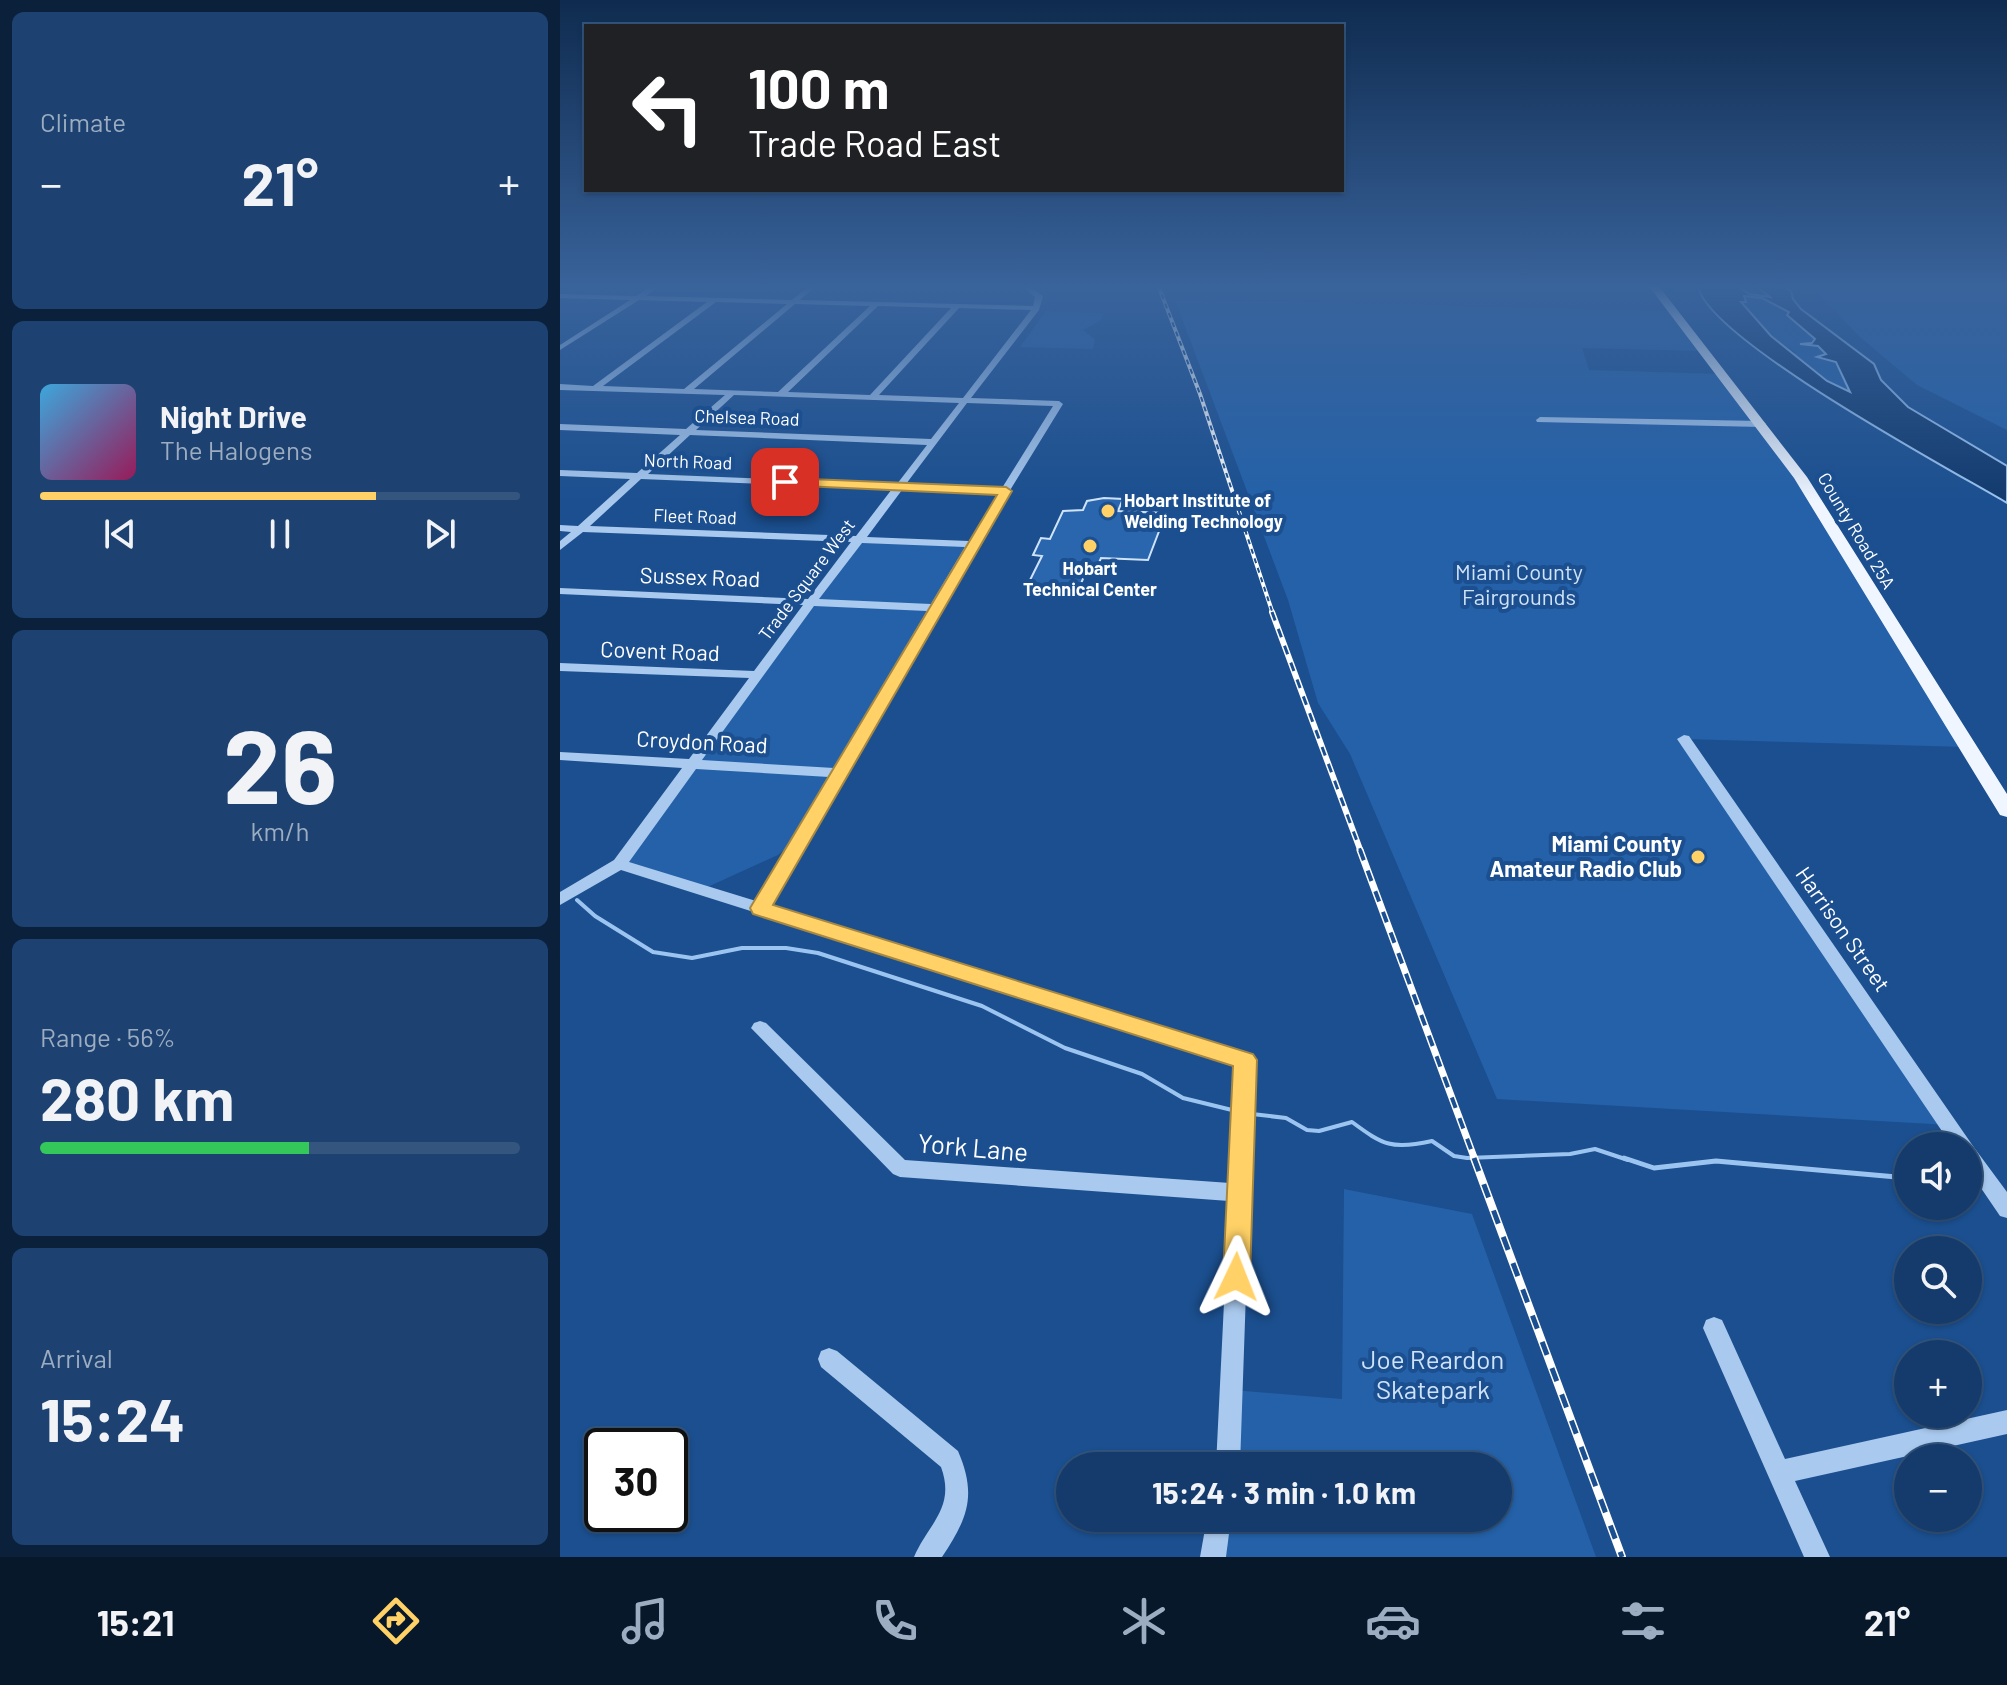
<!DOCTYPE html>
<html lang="en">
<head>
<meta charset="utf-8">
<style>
  body { margin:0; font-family:Barlow,sans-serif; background:#1d4271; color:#f1f3f6; height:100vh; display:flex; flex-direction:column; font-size:30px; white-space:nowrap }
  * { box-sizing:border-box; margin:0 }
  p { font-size:26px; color:#9dadc1 }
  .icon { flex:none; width:44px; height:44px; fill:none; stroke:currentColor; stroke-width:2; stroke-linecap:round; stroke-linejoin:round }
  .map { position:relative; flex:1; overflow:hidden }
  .side { display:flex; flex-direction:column; gap:12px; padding:12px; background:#0b203b; width:560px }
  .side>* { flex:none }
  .banner { position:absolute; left:24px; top:24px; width:760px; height:168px; border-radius:0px; box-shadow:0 2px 6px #0004,0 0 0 2px #33557e; background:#202124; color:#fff; overflow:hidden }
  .fabs { position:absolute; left:1334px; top:1132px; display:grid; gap:16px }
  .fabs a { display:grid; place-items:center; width:88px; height:88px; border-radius:50%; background:#143b6b; box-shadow:0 2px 6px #0004,0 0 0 2px #33557e; font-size:40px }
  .speed { position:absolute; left:24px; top:1428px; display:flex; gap:16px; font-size:40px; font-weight:700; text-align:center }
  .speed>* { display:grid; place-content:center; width:104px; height:104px; border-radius:50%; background:#143b6b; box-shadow:0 2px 6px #0004,0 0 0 2px #33557e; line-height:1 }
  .speed .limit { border:4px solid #111; border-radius:12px; background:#fff; color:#111 }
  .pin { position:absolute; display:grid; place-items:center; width:68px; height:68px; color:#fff; margin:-34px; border-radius:16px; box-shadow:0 4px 12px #0006 }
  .me { position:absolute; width:88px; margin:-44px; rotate:2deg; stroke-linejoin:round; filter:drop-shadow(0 0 6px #0008) }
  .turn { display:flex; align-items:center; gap:28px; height:168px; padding:0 32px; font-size:36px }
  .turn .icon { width:104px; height:104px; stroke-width:2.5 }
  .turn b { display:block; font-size:56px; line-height:68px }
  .big { font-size:60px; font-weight:700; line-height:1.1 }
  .side .widget { flex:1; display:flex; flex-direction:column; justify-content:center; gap:12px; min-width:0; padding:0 28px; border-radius:12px; background:#1d4271 }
  .side .dial { align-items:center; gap:0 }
  .dial b { font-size:104px; line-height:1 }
  .song { display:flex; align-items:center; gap:24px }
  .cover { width:96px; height:96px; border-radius:12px; background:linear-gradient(135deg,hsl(200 70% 55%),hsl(330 70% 35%)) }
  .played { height:8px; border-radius:4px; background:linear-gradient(90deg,#ffd166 70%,#33557e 70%) }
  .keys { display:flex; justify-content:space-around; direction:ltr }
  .heat { display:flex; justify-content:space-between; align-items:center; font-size:44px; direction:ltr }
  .charge { height:12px; border-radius:6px; background:linear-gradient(90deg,#34c759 56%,#33557e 0) }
  .trip { position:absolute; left:496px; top:1452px; width:456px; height:80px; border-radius:40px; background:#143b6b; box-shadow:0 2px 6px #0004,0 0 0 2px #33557e; font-weight:700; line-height:80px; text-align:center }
  .menu { display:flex; height:128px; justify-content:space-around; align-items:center; background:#08182b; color:#9dadc1 }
  .menu .icon { width:56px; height:56px }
  .menu .on { color:#ffd166 }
  .menu b { font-size:36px; color:#f1f3f6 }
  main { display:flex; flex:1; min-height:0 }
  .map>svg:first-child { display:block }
  .green { fill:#2461a8 }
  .water { fill:#123a6d; stroke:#9cc4f0; stroke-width:2; fill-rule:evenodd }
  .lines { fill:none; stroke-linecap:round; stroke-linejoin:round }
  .stream-far1 { stroke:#9cc4f0; stroke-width:4 }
  .stream { stroke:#9cc4f0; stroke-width:5 }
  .building { fill:#2a66ad; stroke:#cfe3fa; stroke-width:2 }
  .minor { fill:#a9c9ee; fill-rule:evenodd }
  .major { fill:#f0f6ff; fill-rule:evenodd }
  .rail-far3-casing { stroke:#fff; stroke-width:4 }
  .rail-far2-casing { stroke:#fff; stroke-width:6 }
  .rail-far1-casing { stroke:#fff; stroke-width:7 }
  .rail-casing { stroke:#fff; stroke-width:8 }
  .rail-far3 { stroke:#1b4f8f; stroke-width:2; stroke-dasharray:5; stroke-linecap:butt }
  .rail-far2 { stroke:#1b4f8f; stroke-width:3; stroke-dasharray:9; stroke-linecap:butt }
  .rail-far1 { stroke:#1b4f8f; stroke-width:4; stroke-dasharray:11; stroke-linecap:butt }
  .rail { stroke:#1b4f8f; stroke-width:5; stroke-dasharray:14; stroke-linecap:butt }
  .route { fill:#ffd166; stroke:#a68842; stroke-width:2 }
  .poi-dot { fill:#ffd166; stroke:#1b4f8f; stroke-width:3 }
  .labels { text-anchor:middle; stroke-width:8; stroke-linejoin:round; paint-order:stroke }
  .far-street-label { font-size:18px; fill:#fff; stroke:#1b4f8f }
  .far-poi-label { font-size:18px; font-weight:bold; fill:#fff; stroke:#1b4f8f; text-anchor:start }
  .park-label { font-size:22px; fill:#cfe3fa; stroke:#1b4f8f }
  .street-label { font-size:22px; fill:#fff; stroke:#1b4f8f }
  .poi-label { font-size:22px; font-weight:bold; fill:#fff; stroke:#1b4f8f; text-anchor:end }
  .near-street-label { font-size:26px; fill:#fff; stroke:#1b4f8f }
  .near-park-label { font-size:26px; fill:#cfe3fa; stroke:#1b4f8f }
</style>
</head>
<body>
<main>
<section class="side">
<div class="widget"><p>Climate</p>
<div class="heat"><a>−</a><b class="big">21°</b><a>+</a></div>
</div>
<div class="widget">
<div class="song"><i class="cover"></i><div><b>Night Drive</b><p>The Halogens</p></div></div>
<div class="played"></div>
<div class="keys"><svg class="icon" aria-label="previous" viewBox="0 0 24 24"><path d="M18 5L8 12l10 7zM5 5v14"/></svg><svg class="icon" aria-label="pause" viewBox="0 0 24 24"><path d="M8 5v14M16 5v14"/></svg><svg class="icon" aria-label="next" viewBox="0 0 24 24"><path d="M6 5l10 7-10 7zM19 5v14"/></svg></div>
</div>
<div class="widget dial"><b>26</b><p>km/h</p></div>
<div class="widget"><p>Range · 56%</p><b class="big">280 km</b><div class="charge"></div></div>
<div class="widget"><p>Arrival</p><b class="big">15:24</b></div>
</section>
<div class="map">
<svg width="1447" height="1557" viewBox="0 0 1447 1557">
  <rect width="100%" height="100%" fill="#1b4f8f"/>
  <!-- green -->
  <g class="green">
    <path d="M1222 285H1447V430L1357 385 1300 337 1256 292 1231 291Z"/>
    <path d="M1184 296 1202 298 1229 311 1227 315 1255 339 1252 343 1241 344 1258 346 1266 354 1257 357 1276 362 1291 392 1268 381 1238 356 1232 354 1236 353 1211 336 1180 300 1185 302Z"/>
    <path d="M615 300 1111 311 1142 351 1022 348 1029 370 1160 374 1202 424 1405 747 1125 739 1389 1125 937 1099 790 754 758 703 728 600Z"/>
    <path d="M486 311 544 313 541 320 523 330 535 340 533 349 460 347Z"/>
    <path d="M299 539 413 544 247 830 218 855 141 890 59 864Z"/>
    <path d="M784 1189 912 1214 1036 1557H653L659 1518H938V1466H668L673 1390 782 1399Z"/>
  </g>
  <!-- water -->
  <path class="water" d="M1138 285H1176L1189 294 1210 297 1195 285H1222L1231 291 1233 299 1241 309 1314 364 1321 380 1348 407 1447 466V503C1395 472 1143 337 1138 285ZM1184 296 1202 298 1229 312 1227 315 1255 339 1252 343 1240 344 1258 346 1266 354 1257 357 1276 362 1290 392 1267 381 1211 336 1181 302H1186Z"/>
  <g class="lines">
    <!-- stream-far1 -->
    <g class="stream-far1">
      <path d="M17 900 35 916 93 952 132 958 182 948H226L258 953 422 1006 505 1048 582 1074 623 1098 676 1111"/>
      <path d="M692 1114 726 1118 747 1130 759 1131 792 1122C823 1145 832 1150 872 1141L894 1156 907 1158 1010 1154 1035 1149 1068 1160"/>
    </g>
    <!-- stream -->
    <g class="stream">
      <path d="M1064 1158 1094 1168 1156 1161 1348 1178"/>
      <path d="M1408 1182 1420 1183"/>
    </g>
  </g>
  <!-- building -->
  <path class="building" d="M544 498 563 499 558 511 606 513 588 560 541 558 538 565 529 564 518 591 466 588 482 556 473 555 481 538 490 539 503 511 523 510 527 501Z"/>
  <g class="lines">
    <!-- minor -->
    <g class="minor">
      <path d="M93 285H101L86 296 232 300 250 285H257L240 300 473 306 475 297 460 285H468L483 296 479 310 411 398 499 401 503 404 409 557 287 771 288 773 283 777 210 905 691 1055 694 1060 680 1466H656L669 1201 340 1177 333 1174 191 1028 194 1023 200 1021 206 1023 345 1160 670 1183 676 1065 61 870 0 905V892L54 860 122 768 0 760V752L129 759 189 678 0 671V663L194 671 243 605 0 594V588L248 599 291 542 23 532 0 550V541L11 532 0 531V525L18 526 70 479 0 476V470L77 473 120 435 0 430V424L126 429 165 395 0 390V384L33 386 147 302 79 300 0 350V345L70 300 0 298V294L76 296ZM156 302 227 304 124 389 43 386ZM235 304 310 306 218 392 134 389ZM318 306 391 308 310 395 228 392ZM399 308 471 310 403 398 319 395ZM174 395 399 403 371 439 136 430ZM407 403 493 406 442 488 346 484ZM130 435 367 445 337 484 88 474ZM81 479 332 489 296 536 30 526ZM342 490 438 494 409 541 307 537ZM302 543 405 547 371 604 259 599ZM254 606 367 611 274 768 142 760ZM136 769 269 777 196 901 69 862Z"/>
      <path d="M980 417 1202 421 1206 424 1202 427 977 422 976 420Z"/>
      <path d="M1124 735 1129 736 1413 1146 1447 1192V1218L1440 1216 1408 1169V1146H1392L1117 739Z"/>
      <path d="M1154 1317 1162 1320 1225 1459 1447 1410V1434L1235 1481 1270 1557H1244L1143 1328 1146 1320Z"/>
      <path d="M269 1348 277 1351 398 1451C417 1495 408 1518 382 1557H354C368 1524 396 1508 381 1467L261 1367 258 1359 261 1351Z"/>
      <path d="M647 1518H671L666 1557H640Z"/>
    </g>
    <!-- major -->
    <path class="major" d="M1088 285H1098L1247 477 1447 794V817L1440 815 1234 478Z"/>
    <defs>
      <path id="rail-far3" d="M598 285 640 394 713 614"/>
      <path id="rail-far2" d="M712 612 801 852"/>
      <path id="rail-far1" d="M800 850 915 1160"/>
      <path id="rail" d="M914 1158 1062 1557"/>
    </defs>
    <!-- rail-far3 casing -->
    <use href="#rail-far3" class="rail-far3-casing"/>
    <!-- rail-far2 casing -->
    <use href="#rail-far2" class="rail-far2-casing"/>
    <!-- rail-far1 casing -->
    <use href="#rail-far1" class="rail-far1-casing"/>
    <!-- rail casing -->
    <use href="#rail" class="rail-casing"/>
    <!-- rail-far3 -->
    <use href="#rail-far3" class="rail-far3"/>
    <!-- rail-far2 -->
    <use href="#rail-far2" class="rail-far2"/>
    <!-- rail-far1 -->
    <use href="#rail-far1" class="rail-far1"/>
    <!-- rail -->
    <use href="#rail" class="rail"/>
  </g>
  <!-- sky -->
  <linearGradient id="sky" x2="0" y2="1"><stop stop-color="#0f2b4f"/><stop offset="0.57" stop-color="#39639b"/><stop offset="1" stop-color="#39639b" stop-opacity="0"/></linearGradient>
  <rect width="1447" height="503" fill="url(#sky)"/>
  <!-- route -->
  <path class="route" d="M225 478 446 487 452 491 213 905 693 1054 697 1060 690 1277 686 1287 676 1291 667 1287 663 1277 673 1066 193 914 190 908 193 903 437 495 221 485V479Z"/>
  <!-- markers -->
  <g class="poi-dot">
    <circle cx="548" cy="511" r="8"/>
    <circle cx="530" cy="546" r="8"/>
    <circle cx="1138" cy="857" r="8"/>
  </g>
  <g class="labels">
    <!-- far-street labels -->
    <g class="far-street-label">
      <text transform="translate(187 418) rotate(2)" y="6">Chelsea Road</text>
      <text transform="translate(128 462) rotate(2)" y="6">North Road</text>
      <text transform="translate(135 517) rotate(2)" y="6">Fleet Road</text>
      <text transform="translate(1296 531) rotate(59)" y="6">County Road 25A</text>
      <text transform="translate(247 580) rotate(-53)" y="6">Trade Square West</text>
    </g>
    <!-- far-poi labels -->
    <g class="far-poi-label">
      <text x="564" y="507">Hobart Institute of<tspan x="564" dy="21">Welding Technology</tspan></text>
      <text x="530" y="575" text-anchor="middle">Hobart<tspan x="530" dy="21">Technical Center</tspan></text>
    </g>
    <!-- park labels -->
    <g class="park-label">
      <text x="959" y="580">Miami County<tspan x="959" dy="25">Fairgrounds</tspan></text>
    </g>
    <!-- street labels -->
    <g class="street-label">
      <text transform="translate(140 577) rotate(2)" y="8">Sussex Road</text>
      <text transform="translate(100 651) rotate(2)" y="8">Covent Road</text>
      <text transform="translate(142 742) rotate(3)" y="8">Croydon Road</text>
      <text transform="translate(1283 929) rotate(55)" y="8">Harrison Street</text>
    </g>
    <!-- poi labels -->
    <g class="poi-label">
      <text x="1122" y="852">Miami County<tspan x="1122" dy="25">Amateur Radio Club</tspan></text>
    </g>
    <!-- near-street labels -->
    <g class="near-street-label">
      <text transform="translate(413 1148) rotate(5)" y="9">York Lane</text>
    </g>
    <!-- near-park labels -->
    <g class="near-park-label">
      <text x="873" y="1369">Joe Reardon<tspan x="873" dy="30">Skatepark</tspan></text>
    </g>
  </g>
</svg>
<div class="fabs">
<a><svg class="icon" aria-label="sound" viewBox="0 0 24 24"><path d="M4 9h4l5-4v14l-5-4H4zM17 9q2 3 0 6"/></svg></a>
<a><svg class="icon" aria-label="search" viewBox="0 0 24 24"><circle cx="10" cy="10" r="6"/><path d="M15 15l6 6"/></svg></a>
<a>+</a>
<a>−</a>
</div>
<div class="speed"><div class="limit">30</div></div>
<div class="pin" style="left:225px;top:482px;background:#d93025"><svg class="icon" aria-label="arrive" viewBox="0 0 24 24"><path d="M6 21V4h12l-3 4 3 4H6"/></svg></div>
<svg class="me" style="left:676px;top:1277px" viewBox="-20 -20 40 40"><path d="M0-17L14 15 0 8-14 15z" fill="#ffd166" stroke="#fff" stroke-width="4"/></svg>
<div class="trip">15:24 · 3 min · 1.0 km</div>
<div class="banner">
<div class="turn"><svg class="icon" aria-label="left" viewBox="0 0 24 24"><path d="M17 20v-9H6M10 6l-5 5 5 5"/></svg><div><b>100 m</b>Trade Road East</div></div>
</div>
</div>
</main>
<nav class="menu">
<b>15:21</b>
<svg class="icon on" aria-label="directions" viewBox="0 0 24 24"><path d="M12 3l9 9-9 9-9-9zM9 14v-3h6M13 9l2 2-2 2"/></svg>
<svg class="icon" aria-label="music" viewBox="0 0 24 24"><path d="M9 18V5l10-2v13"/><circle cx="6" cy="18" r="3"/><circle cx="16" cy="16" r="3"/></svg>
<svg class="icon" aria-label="phone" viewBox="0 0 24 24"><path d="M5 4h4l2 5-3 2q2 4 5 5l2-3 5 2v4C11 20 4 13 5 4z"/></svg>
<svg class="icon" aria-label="climate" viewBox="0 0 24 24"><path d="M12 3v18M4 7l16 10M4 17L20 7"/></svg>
<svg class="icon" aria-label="car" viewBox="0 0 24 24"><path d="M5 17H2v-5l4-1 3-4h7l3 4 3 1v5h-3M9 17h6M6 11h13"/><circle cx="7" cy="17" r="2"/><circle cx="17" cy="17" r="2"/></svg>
<svg class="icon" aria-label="filters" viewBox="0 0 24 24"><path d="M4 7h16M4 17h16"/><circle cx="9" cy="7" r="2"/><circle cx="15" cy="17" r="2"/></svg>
<b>21°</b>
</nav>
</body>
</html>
